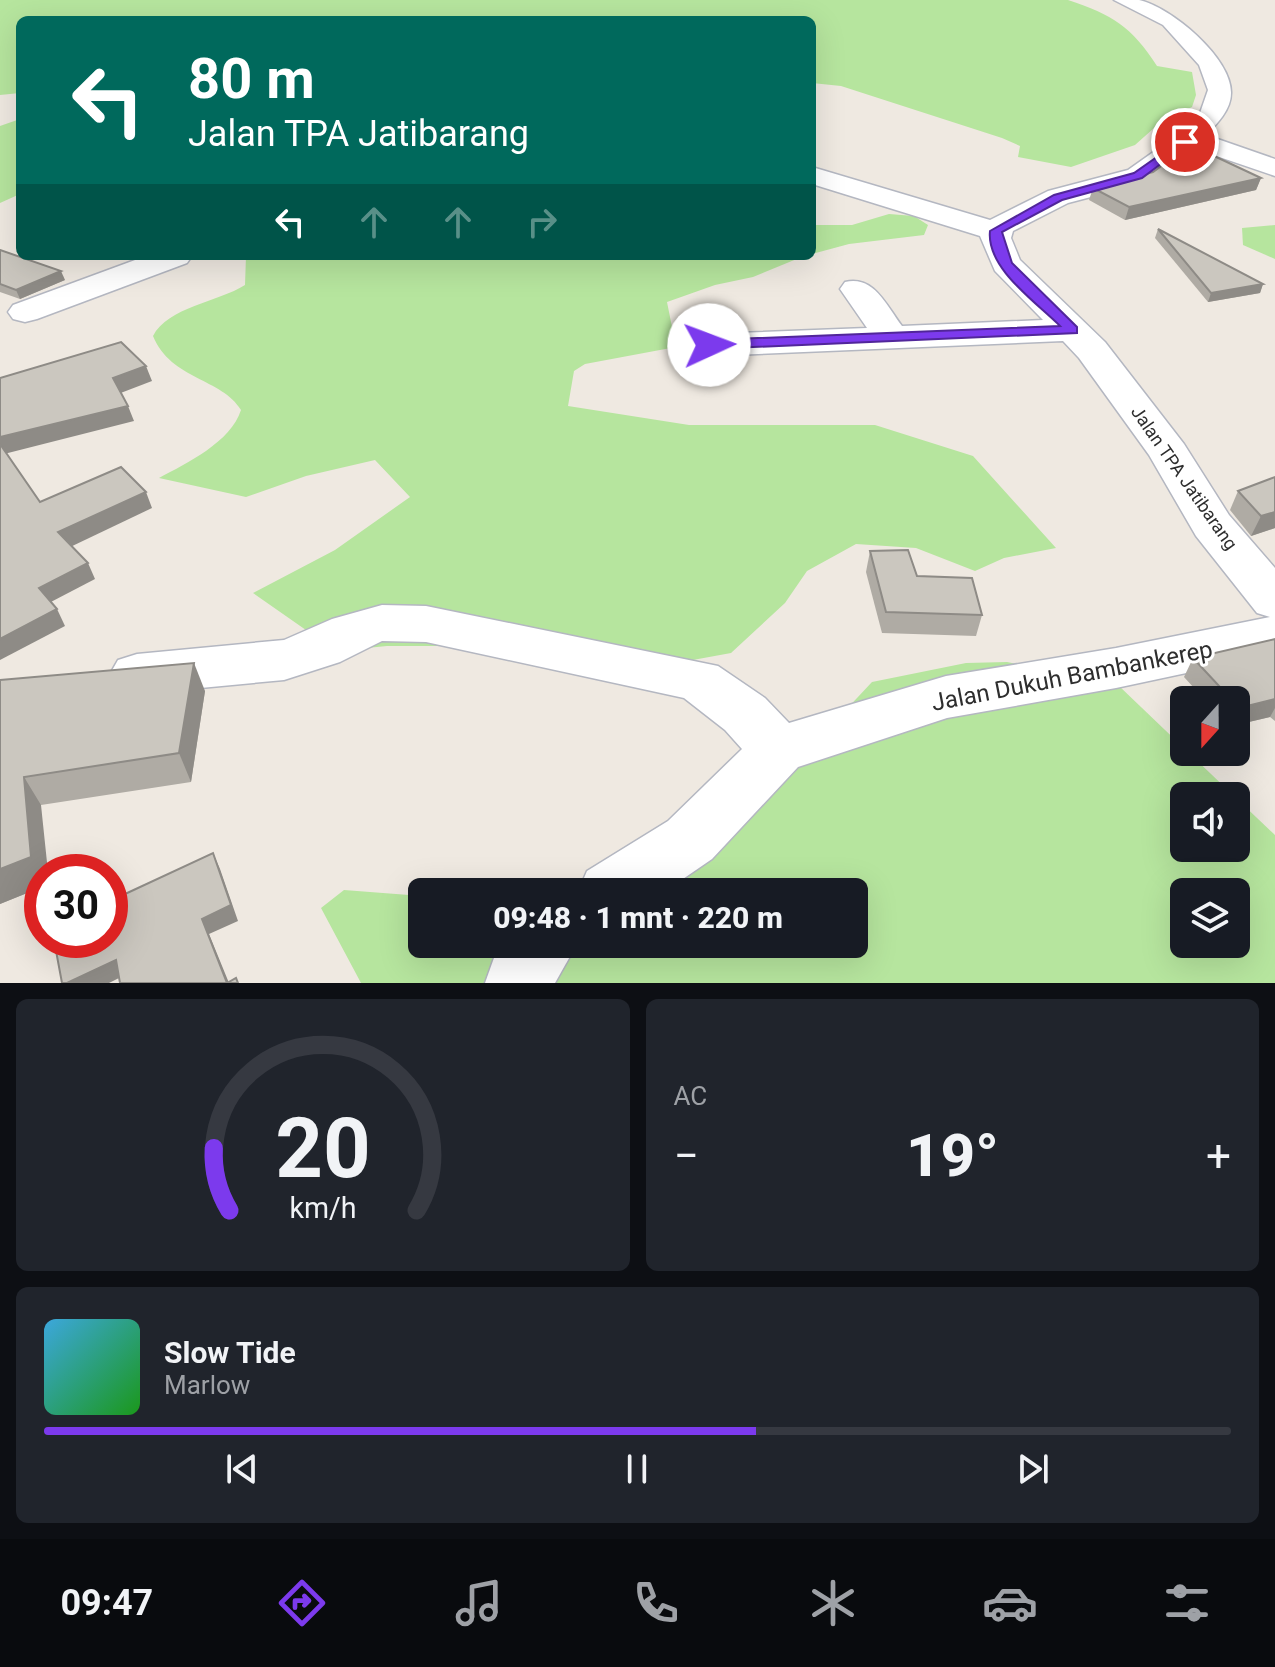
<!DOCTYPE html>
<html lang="id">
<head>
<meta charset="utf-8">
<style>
  body { margin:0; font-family:Roboto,sans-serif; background:#20242c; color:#f1f3f6; height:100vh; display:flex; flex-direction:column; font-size:30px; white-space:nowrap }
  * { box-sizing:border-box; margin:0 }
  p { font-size:26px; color:#9ea1a6 }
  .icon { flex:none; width:44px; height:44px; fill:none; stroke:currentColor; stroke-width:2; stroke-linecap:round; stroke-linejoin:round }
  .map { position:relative; height:983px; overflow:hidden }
  .side { display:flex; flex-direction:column; gap:16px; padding:16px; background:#0d0f14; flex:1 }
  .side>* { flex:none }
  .banner { position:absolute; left:16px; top:16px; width:800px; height:244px; border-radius:12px; box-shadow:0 8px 32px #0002; background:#00695c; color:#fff; overflow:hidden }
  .needle { width:52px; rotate:201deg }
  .controls { position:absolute; left:1170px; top:686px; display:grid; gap:16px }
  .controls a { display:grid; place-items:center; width:80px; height:80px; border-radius:12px; background:#171b24; box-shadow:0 8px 32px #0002; font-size:40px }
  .speed { position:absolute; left:24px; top:854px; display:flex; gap:16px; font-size:40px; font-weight:700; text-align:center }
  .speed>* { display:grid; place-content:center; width:104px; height:104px; border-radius:50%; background:#171b24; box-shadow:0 8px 32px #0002; line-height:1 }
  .speed .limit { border:12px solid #d22; background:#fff; color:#111 }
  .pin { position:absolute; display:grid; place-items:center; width:68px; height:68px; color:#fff; margin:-34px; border:4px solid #fff; border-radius:50%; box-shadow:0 2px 8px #0007 }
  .me { position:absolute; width:88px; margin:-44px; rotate:88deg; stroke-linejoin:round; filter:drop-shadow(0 0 6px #0008) }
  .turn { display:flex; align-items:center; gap:28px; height:168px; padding:0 40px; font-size:36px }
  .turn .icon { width:104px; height:104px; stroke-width:2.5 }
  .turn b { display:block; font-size:56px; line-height:68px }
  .lanes { display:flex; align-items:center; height:76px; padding:0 40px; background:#0003; justify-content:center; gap:40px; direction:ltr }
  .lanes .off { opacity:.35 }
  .big { font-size:60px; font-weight:800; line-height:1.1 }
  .side .tile { flex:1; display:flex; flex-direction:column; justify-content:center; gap:12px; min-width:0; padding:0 28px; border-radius:12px; background:#20242c }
  .side .dial { align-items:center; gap:0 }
  .dial svg { height:208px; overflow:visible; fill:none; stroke:#363941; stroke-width:7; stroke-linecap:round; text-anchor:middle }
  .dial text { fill:#f1f3f6; stroke:none }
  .song { display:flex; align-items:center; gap:24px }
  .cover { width:96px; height:96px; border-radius:12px; background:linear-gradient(135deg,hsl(200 70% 55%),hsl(120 70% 35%)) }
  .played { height:8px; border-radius:4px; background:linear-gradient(90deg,#7c3aed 60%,#363941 60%) }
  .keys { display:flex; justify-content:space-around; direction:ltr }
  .heat { display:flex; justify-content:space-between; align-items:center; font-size:44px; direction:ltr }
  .side .tiles { flex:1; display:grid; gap:16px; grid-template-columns:1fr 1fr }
  .tile:last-child { grid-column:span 2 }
  .trip { position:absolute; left:408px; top:878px; width:460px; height:80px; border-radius:12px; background:#171b24; box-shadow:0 8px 32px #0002; font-weight:800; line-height:80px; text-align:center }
  .dock { display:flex; height:128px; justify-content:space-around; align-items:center; background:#090b0e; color:#9ea1a6 }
  .dock .icon { width:56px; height:56px }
  .dock .current { color:#7c3aed }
  .dock b { font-size:36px; color:#f1f3f6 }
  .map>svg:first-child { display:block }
  .green { fill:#b6e59e; fill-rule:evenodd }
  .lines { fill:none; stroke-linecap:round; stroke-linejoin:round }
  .minor-casing { stroke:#b4b7c1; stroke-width:3 }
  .minor { fill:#fff; fill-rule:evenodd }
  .wall { fill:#afaba4 }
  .shaded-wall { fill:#8e8b86 }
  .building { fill:#cbc7bf; stroke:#8e8b86; stroke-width:2 }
  .route { fill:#7c3aed; stroke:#51269a; stroke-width:2 }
  .labels { text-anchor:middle; stroke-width:6; stroke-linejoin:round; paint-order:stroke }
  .far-street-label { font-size:18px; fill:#2e2e2e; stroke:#fff }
  .near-street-label { font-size:24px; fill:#2e2e2e; stroke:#fff }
</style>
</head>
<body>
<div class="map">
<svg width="1275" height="983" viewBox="0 0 1275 983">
  <rect width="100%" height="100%" fill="#efe9e1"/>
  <!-- green -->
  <g class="green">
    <path d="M0 0H1068C1113 15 1131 26 1157 66L1192 72 1196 95 1192 107 1163 120 1135 145 1071 167 1018 157 1020 146 1002 138 841 86 812 83V20H20V93L0 95Z"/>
    <path d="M20 119V194L0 203V126Z"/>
    <path d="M889 214 914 216 928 225 924 235 849 244 812 254V225H852Z"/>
    <path d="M1275 225V259L1243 245 1242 228Z"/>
    <path d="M246 256H804L753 277 715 285 667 302 676 347 585 364 574 371 568 406 689 425H875L973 456 1056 548 1004 558 975 571 916 548 856 544 807 571 785 603 731 653 660 666 451 646H387L336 651 253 593 335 550 410 497 375 460 306 476 246 497 159 478C187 463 231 442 241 410 222 378 171 380 153 336 168 307 218 302 245 285Z"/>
    <path d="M1007 662 1118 685 1234 796H1184V848H1236V798L1275 835V983H361L321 908 344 890 422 896V944H854V892H507L633 886 692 874 872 682 966 663ZM1184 892H1236V944H1184Z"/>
  </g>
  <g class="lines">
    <defs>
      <g id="minor">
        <path d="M1114 0C1121 0 1131 0 1139 0 1171 7 1232 58 1231 93 1231 110 1217 124 1206 135L1275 159V176L1193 148 1148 182 1068 203 1013 231 1011 238 1020 260 1105 342 1184 444 1229 515 1275 568V654L1116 688 947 718 798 767 712 859 664 892H578L587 871 668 821 742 749 725 730 684 698 426 642 382 641 340 662 284 680 137 694 118 688 110 674 118 660 137 654 284 640 332 619 382 605 426 606 718 666 765 698 789 723 946 676 1116 648 1270 617 1257 613 1196 536 1149 455 1079 358 1063 341 709 356 696 353 691 345 696 337 709 334 867 328 840 289 845 282C874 275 886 305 902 326L1043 320 995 271 980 236 812 184V167L990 220 1048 191 1128 170 1176 136 1200 113 1208 90 1199 65 1163 25Z"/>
        <path d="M146 256H192L187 263 37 319 25 322 13 319 8 312 13 305Z"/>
        <path d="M499 944H577L555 983H485Z"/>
      </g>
    </defs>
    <!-- minor casing -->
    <use href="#minor" class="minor-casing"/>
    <!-- minor -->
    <use href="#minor" class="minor"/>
  </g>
  <!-- wall -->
  <g class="wall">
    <path d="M1261 178 1256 190 1125 220 1089 200 1093 188Z"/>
    <path d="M1158 229 1263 284 1260 293 1208 302 1155 238Z"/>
    <path d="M0 250 65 280 20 299 0 292Z"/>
    <path d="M1275 477V528L1251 536 1230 510 1238 491Z"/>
    <path d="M870 551 917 576 982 615 976 636 882 633 866 572Z"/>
    <path d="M1275 639V721L1270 717 1236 725V700H1205L1184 677 1193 658Z"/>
    <path d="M0 680 205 691 191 782 41 805 42 887 0 904Z"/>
  </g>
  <!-- shaded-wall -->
  <g class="shaded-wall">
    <path d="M1261 178 1256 190 1125 220 1129 207Z"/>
    <path d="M61 271 65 280 20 299 16 290Z"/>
    <path d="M1263 284 1260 293 1208 302 1211 293Z"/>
    <path d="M146 366 152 381 118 394 113 378Z"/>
    <path d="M128 406 134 421 4 454 0 446V437Z"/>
    <path d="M146 492 152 508 66 549 58 532Z"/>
    <path d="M1275 512V528L1251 536 1261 516Z"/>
    <path d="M88 563 95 579 47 604 39 588Z"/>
    <path d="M57 609 65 626 0 660V639Z"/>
    <path d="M194 663 205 691 191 782 179 753Z"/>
    <path d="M1275 699V708L1270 717 1236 725V714L1239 708Z"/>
    <path d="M24 777 41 805 48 872H42V887L0 904V869Z"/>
    <path d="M213 853 220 869 238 921 209 934 229 983H227L202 919Z"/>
    <path d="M116 960 125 975 109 983H67Z"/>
  </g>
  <!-- building -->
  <g class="building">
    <path d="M1212 155 1261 178 1129 207 1093 188 1153 172 1164 164Z"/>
    <path d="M1158 229 1263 284 1211 293Z"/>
    <path d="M0 250 61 271 16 290 0 284Z"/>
    <path d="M121 342 146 366 113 378 128 406 0 437V378Z"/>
    <path d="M0 444 40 502 121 467 146 492 58 532 88 563 39 588 57 609 0 639Z"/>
    <path d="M1275 477V512L1261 516 1238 491Z"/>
    <path d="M908 550 917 576 972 578 982 615 886 612 870 551Z"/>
    <path d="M1275 639V699L1239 708 1236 705V700H1232L1193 658Z"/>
    <path d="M194 663 179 753 24 777 31 857 0 869V680Z"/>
    <path d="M213 853 231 905 202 919 227 983 236 978 238 983H120L116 960 67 983H62L54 940H110V901Z"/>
  </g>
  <!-- route -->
  <path class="route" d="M1181 140 1190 142 1142 178 1062 200 1002 232 1012 263 1077 327V333L709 349 701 345 709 340 1060 326C1036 302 986 268 990 231L1054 195 1134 173Z"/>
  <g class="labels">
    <!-- far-street labels -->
    <g class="far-street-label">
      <text transform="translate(1184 478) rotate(55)" y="6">Jalan TPA Jatibarang</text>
    </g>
    <!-- near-street labels -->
    <g class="near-street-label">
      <text transform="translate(1072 676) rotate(-11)" y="8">Jalan Dukuh Bambankerep</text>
    </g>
  </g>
</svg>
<div class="controls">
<a><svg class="needle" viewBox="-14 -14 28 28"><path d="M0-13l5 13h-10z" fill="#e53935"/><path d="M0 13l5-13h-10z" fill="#9ea1a6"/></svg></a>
<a><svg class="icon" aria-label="sound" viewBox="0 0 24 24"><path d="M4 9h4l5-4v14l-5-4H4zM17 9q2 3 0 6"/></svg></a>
<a><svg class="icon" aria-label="layers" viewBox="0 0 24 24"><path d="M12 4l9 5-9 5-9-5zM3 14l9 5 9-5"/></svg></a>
</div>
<div class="speed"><div class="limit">30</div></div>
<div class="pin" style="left:1185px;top:142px;background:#d93025"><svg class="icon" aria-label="arrive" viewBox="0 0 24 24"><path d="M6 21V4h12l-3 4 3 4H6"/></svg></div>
<svg class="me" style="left:709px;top:345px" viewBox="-20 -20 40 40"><circle r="19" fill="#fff"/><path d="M0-13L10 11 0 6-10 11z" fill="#7c3aed"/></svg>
<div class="trip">09:48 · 1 mnt · 220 m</div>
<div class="banner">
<div class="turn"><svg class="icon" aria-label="left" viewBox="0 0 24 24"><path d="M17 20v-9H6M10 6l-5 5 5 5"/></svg><div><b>80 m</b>Jalan TPA Jatibarang</div></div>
<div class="lanes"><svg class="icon" aria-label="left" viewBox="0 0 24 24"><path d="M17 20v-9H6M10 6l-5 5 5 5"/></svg><svg class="icon off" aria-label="ahead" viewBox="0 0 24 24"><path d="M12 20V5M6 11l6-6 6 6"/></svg><svg class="icon off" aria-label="ahead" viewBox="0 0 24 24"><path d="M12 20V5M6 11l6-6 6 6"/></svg><svg class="icon off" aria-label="right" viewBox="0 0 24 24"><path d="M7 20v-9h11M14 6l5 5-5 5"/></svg></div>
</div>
</div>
<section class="side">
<div class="tiles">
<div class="tile dial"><svg viewBox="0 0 100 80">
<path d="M14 69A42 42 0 1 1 86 69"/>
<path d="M14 69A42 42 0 0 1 8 45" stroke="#7c3aed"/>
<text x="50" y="56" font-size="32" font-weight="700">20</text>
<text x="50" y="72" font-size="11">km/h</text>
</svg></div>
<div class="tile"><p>AC</p>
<div class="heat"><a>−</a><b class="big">19°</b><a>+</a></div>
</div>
<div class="tile">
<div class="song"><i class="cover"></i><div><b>Slow Tide</b><p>Marlow</p></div></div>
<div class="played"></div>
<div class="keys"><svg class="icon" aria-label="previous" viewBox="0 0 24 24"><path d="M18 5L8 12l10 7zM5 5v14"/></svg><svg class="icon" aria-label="pause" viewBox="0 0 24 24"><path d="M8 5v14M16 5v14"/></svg><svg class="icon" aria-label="next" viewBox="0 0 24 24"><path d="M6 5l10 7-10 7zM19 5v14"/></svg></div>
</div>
</div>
</section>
<nav class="dock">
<b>09:47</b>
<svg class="icon current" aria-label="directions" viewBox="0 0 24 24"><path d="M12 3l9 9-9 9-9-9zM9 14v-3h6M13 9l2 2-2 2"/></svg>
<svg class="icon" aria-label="music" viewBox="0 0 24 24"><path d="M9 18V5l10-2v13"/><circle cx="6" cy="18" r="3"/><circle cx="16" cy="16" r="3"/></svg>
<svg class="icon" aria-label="phone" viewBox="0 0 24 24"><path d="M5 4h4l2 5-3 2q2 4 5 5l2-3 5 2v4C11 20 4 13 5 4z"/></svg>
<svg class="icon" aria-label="climate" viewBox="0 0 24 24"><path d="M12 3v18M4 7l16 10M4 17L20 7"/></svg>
<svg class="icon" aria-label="car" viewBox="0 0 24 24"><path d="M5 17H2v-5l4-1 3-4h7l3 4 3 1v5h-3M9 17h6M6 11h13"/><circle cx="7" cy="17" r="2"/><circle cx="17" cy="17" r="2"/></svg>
<svg class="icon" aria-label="filters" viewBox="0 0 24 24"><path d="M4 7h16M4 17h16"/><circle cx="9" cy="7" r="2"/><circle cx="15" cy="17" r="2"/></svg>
</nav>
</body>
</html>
